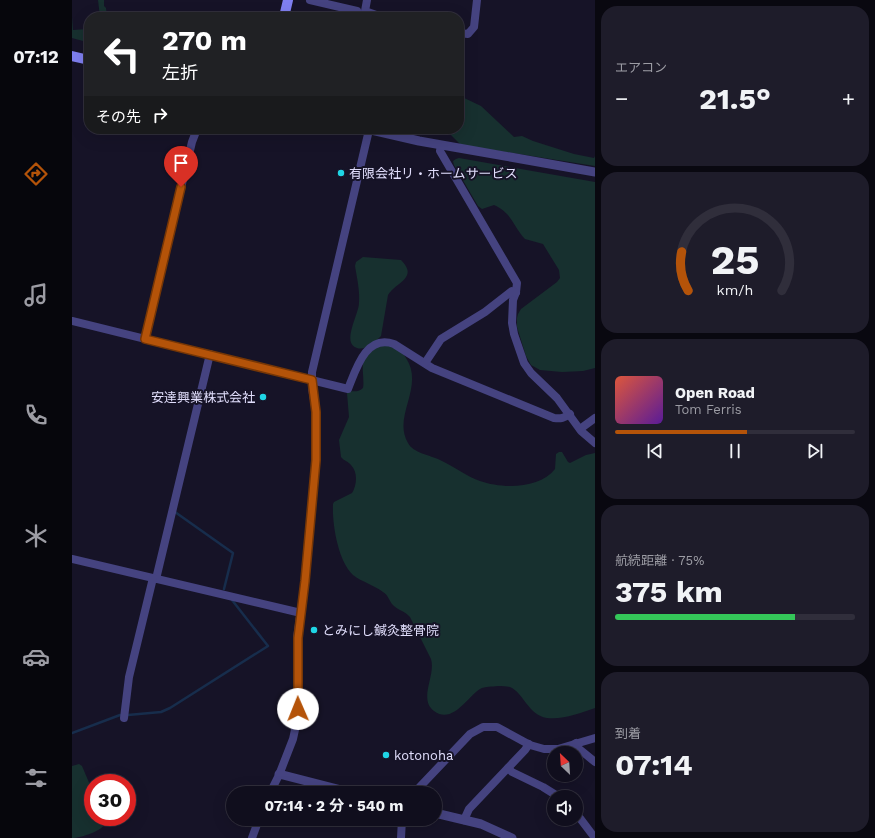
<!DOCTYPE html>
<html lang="ja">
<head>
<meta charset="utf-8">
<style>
  body { margin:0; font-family:"Work Sans","Noto Sans JP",sans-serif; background:#1e1c2a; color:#f1f3f6; height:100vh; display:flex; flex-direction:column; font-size:15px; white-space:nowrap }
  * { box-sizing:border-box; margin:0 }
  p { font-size:13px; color:#9c9ca4 }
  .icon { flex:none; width:22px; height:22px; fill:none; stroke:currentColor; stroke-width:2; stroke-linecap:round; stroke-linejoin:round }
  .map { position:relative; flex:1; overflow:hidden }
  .panel { display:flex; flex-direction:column; gap:6px; padding:6px; background:#090810; width:280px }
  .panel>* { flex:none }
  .banner { position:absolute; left:12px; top:12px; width:380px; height:122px; border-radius:16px; box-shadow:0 4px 16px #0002,0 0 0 1px #302e3b; background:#202124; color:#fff; overflow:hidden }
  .needle { width:26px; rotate:335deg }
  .buttons { position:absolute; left:475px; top:746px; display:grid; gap:8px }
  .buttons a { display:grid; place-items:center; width:36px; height:36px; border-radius:50%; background:#100e1d; box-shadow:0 4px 16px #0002,0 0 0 1px #302e3b; font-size:20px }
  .speed { position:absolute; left:12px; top:774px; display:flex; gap:8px; font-size:20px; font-weight:700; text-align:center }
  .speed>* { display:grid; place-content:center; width:52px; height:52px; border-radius:50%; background:#100e1d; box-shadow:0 4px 16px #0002,0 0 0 1px #302e3b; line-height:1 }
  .speed .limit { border:6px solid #d22; background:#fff; color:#111 }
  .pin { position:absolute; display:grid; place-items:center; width:34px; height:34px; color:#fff; margin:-41px -17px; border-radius:50% 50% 50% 0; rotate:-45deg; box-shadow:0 0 4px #0007 }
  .pin .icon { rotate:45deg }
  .me { position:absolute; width:44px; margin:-22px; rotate:359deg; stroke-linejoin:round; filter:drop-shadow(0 0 3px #0008) }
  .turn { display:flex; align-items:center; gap:14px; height:84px; padding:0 12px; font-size:18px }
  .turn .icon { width:52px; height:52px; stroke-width:2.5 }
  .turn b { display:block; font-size:28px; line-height:34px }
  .then { display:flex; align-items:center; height:38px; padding:0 12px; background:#0003; gap:8px; font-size:15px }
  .big { font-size:30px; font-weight:700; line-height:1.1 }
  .panel .card { flex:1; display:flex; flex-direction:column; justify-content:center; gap:6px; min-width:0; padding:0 14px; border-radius:16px; background:#1e1c2a }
  .panel .dial { align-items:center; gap:0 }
  .dial svg { height:104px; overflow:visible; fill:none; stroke:#302e3b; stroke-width:7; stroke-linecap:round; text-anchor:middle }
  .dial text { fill:#f1f3f6; stroke:none }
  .song { display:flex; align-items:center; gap:12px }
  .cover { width:48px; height:48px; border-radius:6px; background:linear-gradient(135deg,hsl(10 70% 55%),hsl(270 70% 35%)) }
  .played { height:4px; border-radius:2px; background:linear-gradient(90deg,#b45309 55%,#302e3b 55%) }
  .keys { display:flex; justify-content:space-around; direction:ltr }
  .heat { display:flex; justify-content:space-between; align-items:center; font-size:22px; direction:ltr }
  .charge { height:6px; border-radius:3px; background:linear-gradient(90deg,#34c759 75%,#302e3b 0) }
  .trip { position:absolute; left:154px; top:786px; width:216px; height:40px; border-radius:20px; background:#100e1d; box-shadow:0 4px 16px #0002,0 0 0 1px #302e3b; font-weight:700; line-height:40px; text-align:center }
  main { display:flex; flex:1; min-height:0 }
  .dock { display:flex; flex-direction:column; width:72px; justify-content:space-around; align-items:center; background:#06060c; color:#9c9ca4 }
  .dock .icon { width:28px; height:28px }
  .dock .active { color:#b45309 }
  .dock b { font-size:18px; color:#f1f3f6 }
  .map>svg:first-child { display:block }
  .green { fill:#17302f }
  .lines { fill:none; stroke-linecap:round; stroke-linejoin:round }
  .stream { stroke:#172d4c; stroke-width:2.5 }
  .minor { stroke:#454380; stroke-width:8 }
  .tertiary { stroke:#454380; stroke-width:9 }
  .secondary { stroke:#7f7ff0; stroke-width:10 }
  .route-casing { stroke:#753606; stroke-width:10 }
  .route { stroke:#b45309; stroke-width:7 }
  .poi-dot { fill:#1fd5e5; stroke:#161327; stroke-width:1.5 }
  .labels { text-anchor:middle; stroke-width:4; stroke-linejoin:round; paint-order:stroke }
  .poi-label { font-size:13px; fill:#e0ddfb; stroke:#161327; text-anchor:start }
</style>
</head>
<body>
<main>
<nav class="dock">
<b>07:12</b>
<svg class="icon active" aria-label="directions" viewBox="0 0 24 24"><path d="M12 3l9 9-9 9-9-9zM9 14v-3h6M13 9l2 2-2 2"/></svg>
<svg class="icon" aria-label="music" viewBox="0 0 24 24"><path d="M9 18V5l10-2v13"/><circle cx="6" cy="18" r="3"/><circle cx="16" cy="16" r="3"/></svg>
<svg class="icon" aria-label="phone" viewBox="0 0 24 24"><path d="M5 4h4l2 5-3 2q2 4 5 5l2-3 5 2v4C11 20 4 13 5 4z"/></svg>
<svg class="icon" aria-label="climate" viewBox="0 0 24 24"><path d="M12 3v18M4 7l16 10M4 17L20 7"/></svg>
<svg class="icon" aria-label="car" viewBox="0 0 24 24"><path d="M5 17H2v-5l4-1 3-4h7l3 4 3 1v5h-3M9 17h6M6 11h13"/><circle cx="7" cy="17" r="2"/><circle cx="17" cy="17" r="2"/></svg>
<svg class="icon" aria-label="filters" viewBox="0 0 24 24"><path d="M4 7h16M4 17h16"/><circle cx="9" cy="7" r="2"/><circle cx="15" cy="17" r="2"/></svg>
</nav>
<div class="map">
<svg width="523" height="838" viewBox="0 0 523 838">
  <rect width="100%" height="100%" fill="#161327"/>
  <!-- green -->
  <g class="green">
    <path d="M26 0H32V6L34 8 35 17H28Z"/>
    <path d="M0 17 1 30 16 29V39L11 41 0 38Z"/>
    <path d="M388 96 409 106 442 137 450 136 461 141 502 154 522 158 523 156V166L389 145 378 134 377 129H387V98Z"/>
    <path d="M387 158 523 182V368L511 371 490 372 468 370 459 365 454 356 445 327V318L446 314 449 309 485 282 488 278 487 270 471 244 453 239C441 226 440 213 422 205L410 209 406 206 382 165 381 161 384 159Z"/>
    <path d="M291 257 329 260C347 278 324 282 316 295L309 336C303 342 293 351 285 348 269 343 287 314 287 303 288 291 285 278 283 266L284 262Z"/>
    <path d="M311 344C315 346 322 346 326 349 329 351 332 355 334 358 353 387 320 416 336 443 341 453 358 455 368 460 381 466 396 477 408 481 430 489 468 489 483 469L484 454 487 452H490L496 462 498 463 514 455 523 453V708C508 713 491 720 475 718 456 715 452 693 438 687 434 686 430 686 426 686 420 687 413 686 408 689 396 696 381 725 362 711 346 699 364 676 359 659L338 617C333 611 325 610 320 604 317 600 316 595 311 592 302 585 290 582 281 575 266 561 260 524 261 504L262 502 280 493C285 485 286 472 279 465 276 461 272 461 269 457L267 440 277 417 275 393C280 389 285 394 291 388 292 383 291 378 291 373 289 356 298 352 311 344Z"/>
    <path d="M7 764 10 766 21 792V817H32L34 823C30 831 9 838 0 838V766Z"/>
  </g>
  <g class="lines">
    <!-- stream -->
    <g class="stream">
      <path d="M103 512 161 553 152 589"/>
      <path d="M56 715 89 712 98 708 196 646 160 600"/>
      <path d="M0 733 48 715"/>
    </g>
    <!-- minor -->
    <g class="minor">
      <path d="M238 0 285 11"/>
      <path d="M295 0 293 11 310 17"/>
      <path d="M387 33 396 34 402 27 405 0"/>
      <path d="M369 145 368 151 445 283 444 292 441 300 440 323 442 334 452 363 459 373 485 398 509 431 523 443"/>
      <path d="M0 321 276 389C284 369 294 334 322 344L360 368 482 418C489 419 492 418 498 414"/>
      <path d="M73 339 120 142 125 129"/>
      <path d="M353 363 369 339 413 312 440 291 444 293"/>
      <path d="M508 429 523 418"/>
      <path d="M0 559 229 613"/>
      <path d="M84 579 138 354"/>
      <path d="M52 718 57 677 81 578"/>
      <path d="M504 743 506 748 523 762"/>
      <path d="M436 768 440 772 471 787 487 797"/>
      <path d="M198 793 207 775 221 739 226 716 225 638 233 581 244 460V412L240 388V372L297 130"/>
      <path d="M342 793 398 734 411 727H425L458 745 472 749H486L523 738"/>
      <path d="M504 813 523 838"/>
      <path d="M392 820 397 809 453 750 457 744"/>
      <path d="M180 838 187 819"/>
      <path d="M329 838 330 819"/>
    </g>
    <!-- tertiary -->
    <g class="tertiary">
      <path d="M295 129 347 141 523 172"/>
      <path d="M207 774 281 793"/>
      <path d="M363 813 409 824 440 838"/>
    </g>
    <!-- secondary -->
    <g class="secondary">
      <path d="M212 17 216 0"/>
      <path d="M0 56 17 60"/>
    </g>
  </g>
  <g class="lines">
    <defs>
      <path id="route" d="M109 187 73 339 240 380 244 412V460L233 581 226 638V709"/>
    </defs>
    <!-- route casing -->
    <use href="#route" class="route-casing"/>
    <!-- route -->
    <use href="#route" class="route"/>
  </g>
  <!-- markers -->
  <g class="poi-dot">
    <circle cx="269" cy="173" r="4"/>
    <circle cx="191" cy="397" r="4"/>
    <circle cx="242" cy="630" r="4"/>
    <circle cx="314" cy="755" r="4"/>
  </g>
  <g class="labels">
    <!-- poi labels -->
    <g class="poi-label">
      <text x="277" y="178">有限会社リ・ホームサービス</text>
      <text x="183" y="402" text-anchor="end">安達興業株式会社</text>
      <text x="250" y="635">とみにし鍼灸整骨院</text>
      <text x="322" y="760">kotonoha</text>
    </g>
  </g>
</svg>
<div class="buttons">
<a><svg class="needle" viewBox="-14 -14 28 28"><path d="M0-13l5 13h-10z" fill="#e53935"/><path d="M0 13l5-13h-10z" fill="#9c9ca4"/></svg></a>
<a><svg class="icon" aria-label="sound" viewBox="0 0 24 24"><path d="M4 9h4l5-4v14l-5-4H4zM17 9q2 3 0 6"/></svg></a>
</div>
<div class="speed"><div class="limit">30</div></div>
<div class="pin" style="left:109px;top:187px;background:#d93025"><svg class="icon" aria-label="arrive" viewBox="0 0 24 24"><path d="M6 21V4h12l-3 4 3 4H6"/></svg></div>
<svg class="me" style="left:226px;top:709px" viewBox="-20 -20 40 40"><circle r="19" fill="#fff"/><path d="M0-13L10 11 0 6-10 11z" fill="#b45309"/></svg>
<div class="trip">07:14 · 2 分 · 540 m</div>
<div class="banner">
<div class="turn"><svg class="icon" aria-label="left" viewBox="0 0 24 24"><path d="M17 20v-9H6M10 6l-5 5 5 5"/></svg><div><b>270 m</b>左折</div></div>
<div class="then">その先<svg class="icon" aria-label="right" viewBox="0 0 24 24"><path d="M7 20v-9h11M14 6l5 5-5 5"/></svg></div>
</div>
</div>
<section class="panel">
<div class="card"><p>エアコン</p>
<div class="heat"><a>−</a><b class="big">21.5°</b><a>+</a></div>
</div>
<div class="card dial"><svg viewBox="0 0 100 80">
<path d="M14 69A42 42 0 1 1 86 69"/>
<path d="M14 69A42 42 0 0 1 9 39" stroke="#b45309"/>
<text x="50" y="56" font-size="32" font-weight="700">25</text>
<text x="50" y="72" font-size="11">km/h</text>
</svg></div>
<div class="card">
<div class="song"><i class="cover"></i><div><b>Open Road</b><p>Tom Ferris</p></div></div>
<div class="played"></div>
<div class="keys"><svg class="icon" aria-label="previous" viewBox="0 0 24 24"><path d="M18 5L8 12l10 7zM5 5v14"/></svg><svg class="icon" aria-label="pause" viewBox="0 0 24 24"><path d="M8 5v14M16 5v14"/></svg><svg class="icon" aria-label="next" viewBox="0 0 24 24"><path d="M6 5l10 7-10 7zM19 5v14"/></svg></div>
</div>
<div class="card"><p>航続距離 · 75%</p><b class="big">375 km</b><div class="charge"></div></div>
<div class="card"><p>到着</p><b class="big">07:14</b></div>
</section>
</main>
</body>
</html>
